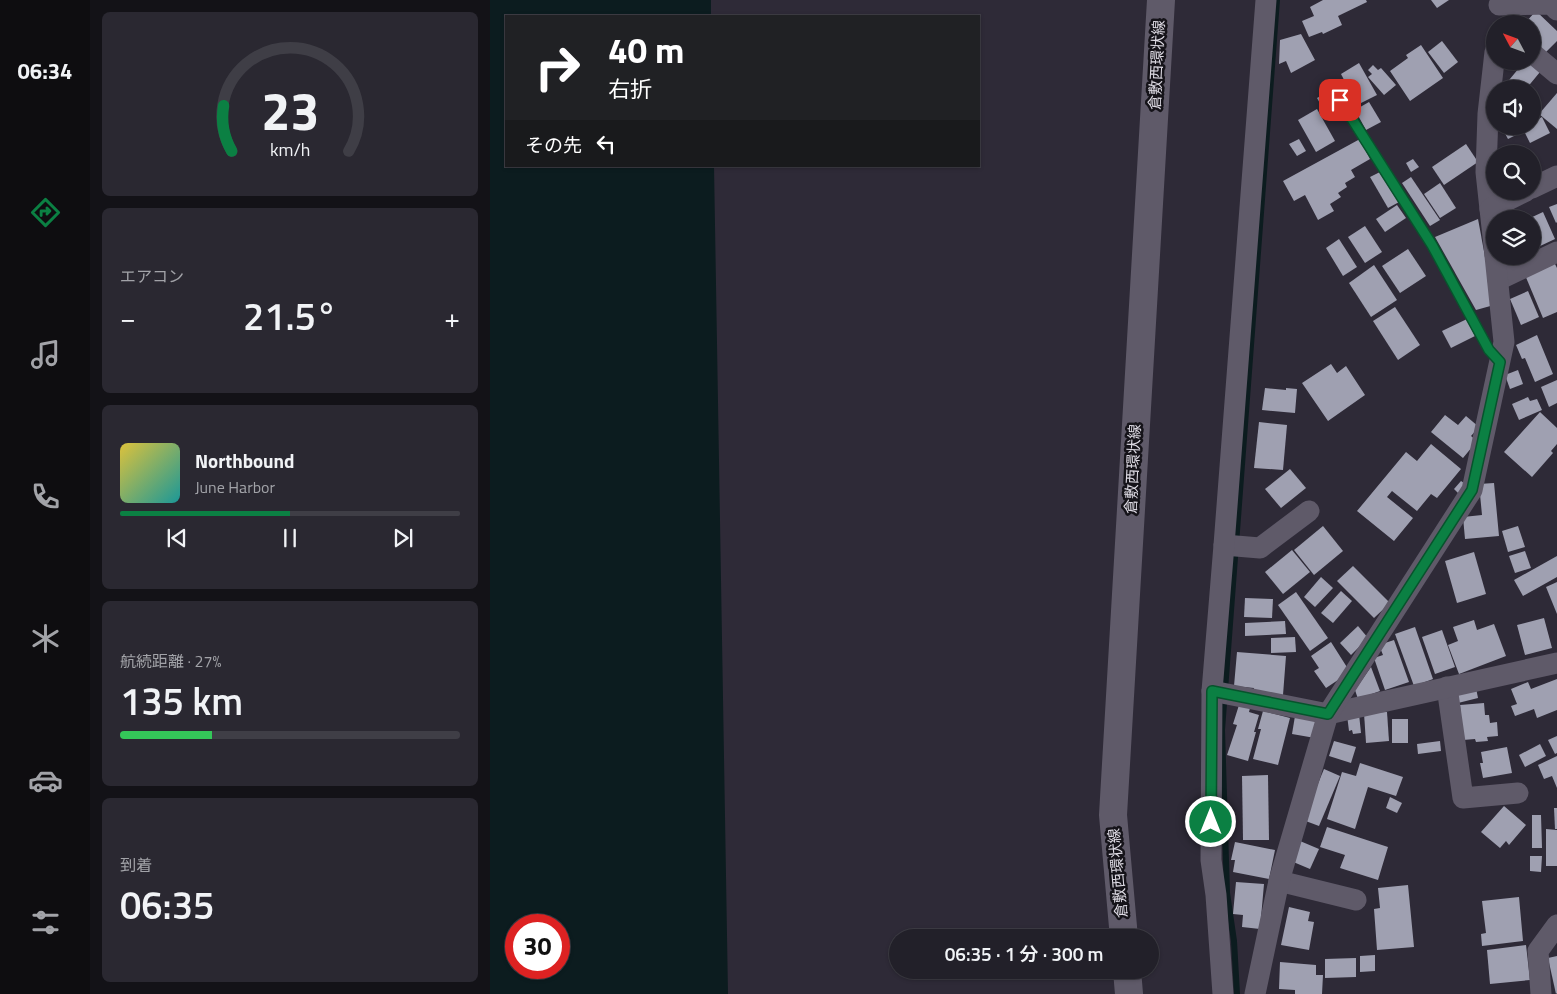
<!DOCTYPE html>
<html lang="ja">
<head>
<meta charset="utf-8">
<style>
  body { margin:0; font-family:"Titillium Web","Noto Sans JP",sans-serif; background:#2a2831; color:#f1f3f6; height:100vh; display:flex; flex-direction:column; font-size:19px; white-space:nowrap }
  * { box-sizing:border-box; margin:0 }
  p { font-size:16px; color:#a2a3a8 }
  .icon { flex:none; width:28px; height:28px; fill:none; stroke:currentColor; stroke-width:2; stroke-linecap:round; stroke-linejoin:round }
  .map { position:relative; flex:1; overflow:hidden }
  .side { display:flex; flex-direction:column; gap:12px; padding:12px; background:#131217; width:400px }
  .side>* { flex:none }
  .banner { position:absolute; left:15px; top:15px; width:475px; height:152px; border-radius:0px; box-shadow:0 1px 4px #0004,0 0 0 1px #3f3e46; background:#202124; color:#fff; overflow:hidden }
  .needle { width:32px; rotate:311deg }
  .tools { position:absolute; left:996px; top:15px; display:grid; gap:10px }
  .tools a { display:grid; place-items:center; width:55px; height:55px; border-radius:50%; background:#222029; box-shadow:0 1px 4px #0004,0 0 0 1px #3f3e46; font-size:25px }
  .speed { position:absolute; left:15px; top:914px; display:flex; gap:10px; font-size:25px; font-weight:700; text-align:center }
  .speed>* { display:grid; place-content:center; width:65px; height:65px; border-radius:50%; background:#222029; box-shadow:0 1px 4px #0004,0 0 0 1px #3f3e46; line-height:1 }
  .speed .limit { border:8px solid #d22; background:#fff; color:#111 }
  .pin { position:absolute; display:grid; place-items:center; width:42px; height:42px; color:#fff; margin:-21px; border-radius:10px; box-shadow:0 2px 8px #0006 }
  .me { position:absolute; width:55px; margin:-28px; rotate:0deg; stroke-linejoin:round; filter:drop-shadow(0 0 4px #0008) }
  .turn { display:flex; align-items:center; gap:18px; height:105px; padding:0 20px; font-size:22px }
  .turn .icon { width:65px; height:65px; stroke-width:2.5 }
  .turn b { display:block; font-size:35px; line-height:42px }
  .then { display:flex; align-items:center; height:48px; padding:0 20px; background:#0003; gap:10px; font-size:19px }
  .big { font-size:38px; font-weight:600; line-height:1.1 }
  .side .widget { flex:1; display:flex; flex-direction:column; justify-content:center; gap:8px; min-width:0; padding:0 18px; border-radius:8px; background:#2a2831 }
  .side .dial { align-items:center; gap:0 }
  .dial svg { height:130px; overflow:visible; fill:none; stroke:#3f3e46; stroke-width:7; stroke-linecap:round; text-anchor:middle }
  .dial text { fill:#f1f3f6; stroke:none }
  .song { display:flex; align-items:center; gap:15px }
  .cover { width:60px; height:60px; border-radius:8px; background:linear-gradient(135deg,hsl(50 70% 55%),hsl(180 70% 35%)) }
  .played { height:5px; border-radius:2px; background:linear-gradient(90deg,#0b8043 50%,#3f3e46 50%) }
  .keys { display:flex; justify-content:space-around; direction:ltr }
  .heat { display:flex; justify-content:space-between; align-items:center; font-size:28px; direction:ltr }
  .charge { height:8px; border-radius:4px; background:linear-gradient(90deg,#34c759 27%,#3f3e46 0) }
  .trip { position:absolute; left:399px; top:929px; width:270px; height:50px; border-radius:25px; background:#222029; box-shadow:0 1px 4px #0004,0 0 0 1px #3f3e46; font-weight:600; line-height:50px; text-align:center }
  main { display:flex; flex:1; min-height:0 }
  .menu { display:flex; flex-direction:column; width:90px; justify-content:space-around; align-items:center; background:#0e0d10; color:#a2a3a8 }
  .menu .icon { width:35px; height:35px }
  .menu .current { color:#0b8043 }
  .menu b { font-size:22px; color:#f1f3f6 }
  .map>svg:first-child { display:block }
  .water { fill:#0c1c1f; fill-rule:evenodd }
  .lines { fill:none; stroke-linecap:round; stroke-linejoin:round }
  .stream { stroke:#0c1c1f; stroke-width:6 }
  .building { fill:#9fa0b1 }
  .service { stroke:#5f5a69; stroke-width:11 }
  .minor { stroke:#5f5a69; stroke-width:21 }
  .secondary { stroke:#5f5a69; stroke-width:28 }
  .route-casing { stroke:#07532c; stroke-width:12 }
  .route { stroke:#0b8043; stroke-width:9 }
  .labels { text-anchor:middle; stroke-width:5; stroke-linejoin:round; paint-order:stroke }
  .street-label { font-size:15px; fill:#dedbe4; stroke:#151319 }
</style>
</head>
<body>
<main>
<nav class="menu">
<b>06:34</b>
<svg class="icon current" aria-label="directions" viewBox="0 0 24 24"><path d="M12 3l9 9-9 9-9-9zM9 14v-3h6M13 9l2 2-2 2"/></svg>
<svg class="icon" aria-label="music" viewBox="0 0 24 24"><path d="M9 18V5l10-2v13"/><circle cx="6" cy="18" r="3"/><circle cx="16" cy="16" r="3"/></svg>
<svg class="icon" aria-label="phone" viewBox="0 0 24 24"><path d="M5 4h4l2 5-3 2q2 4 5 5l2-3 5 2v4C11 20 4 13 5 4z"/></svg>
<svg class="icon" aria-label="climate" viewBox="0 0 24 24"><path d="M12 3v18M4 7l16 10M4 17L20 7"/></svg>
<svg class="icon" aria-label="car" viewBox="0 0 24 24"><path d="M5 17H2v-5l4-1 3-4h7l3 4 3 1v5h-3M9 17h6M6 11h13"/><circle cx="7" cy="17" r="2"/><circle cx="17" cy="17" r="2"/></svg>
<svg class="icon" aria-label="filters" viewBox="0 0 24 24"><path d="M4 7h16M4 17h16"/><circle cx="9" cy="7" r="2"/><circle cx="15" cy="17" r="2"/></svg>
</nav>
<section class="side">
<div class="widget dial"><svg viewBox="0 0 100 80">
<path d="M14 69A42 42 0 1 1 86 69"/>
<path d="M14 69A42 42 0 0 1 9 41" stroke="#0b8043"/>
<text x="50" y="56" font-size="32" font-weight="700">23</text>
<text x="50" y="72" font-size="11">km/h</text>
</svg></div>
<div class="widget"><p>エアコン</p>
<div class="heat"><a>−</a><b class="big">21.5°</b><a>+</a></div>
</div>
<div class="widget">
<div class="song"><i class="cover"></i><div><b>Northbound</b><p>June Harbor</p></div></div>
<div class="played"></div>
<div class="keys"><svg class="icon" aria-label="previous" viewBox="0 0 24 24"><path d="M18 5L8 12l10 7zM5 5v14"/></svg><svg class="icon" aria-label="pause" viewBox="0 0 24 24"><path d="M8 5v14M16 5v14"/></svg><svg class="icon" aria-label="next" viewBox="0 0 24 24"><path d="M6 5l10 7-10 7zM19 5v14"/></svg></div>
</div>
<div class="widget"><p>航続距離 · 27%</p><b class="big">135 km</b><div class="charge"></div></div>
<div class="widget"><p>到着</p><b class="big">06:35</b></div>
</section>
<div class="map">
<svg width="1067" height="994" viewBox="0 0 1067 994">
  <rect width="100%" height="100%" fill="#2e2a37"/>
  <!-- water -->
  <path class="water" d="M0 0H221V16H16V166H224L238 994H0ZM26 925H69V968H26Z"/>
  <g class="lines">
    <!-- stream -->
    <path class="stream" d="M747 994 744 941 737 893 732 730 787 0"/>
  </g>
  <!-- building -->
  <g class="building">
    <path d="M833 0H876L877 2 848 16 852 25 833 34 832 32 819 37 812 21 824 16 820 7Z"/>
    <path d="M941 0H959L947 8Z"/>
    <path d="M1046 11 1067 31V41L1055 53 1042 41V24H1034Z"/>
    <path d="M811 34 825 60 801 73 796 61 789 64 790 40Z"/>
    <path d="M952 41 968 62 954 73 938 52Z"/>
    <path d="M931 45 953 78 920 101 900 71 918 58 916 55Z"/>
    <path d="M1023 61H1043L1050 72 1036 89H1019L1015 85 1029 68 1022 63Z"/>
    <path d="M869 63 887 95 867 105 851 74Z"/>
    <path d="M883 65 888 70 891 68 906 85 894 95 878 77 882 74 878 70Z"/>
    <path d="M841 90 846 99 832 107 827 98Z"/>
    <path d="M1067 93V129L1049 114Z"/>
    <path d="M879 102 891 122 876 130 865 110Z"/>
    <path d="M827 109 845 141 826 152 808 120Z"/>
    <path d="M1052 117 1060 133 1040 143 1034 131 1018 139 1011 126H1042V122Z"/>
    <path d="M809 139 816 151 807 156 799 144Z"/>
    <path d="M870 139 880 159 861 170 865 177 855 183 857 187 848 193 851 197 840 204 844 211 828 220 815 195 804 201 793 181Z"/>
    <path d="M976 144 988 162 954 185 942 167Z"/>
    <path d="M923 159 929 167 921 172 916 163Z"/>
    <path d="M894 170 911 201 898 208 880 177Z"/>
    <path d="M921 177 950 220 940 226 912 183Z"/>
    <path d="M950 183 966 208 950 218 934 194Z"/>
    <path d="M1067 204V222L1066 223 1059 207Z"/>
    <path d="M907 205 916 218 895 232 886 219Z"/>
    <path d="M1053 212 1065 239 1048 247 1042 235V219H1038Z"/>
    <path d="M988 219 1004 305 986 310 945 237Z"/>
    <path d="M875 226 892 252 875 263 858 237Z"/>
    <path d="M849 239 867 267 853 276 836 248Z"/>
    <path d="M918 249 936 276 910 293 892 266Z"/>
    <path d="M1064 262 1067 268V312L1053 318 1035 275Z"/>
    <path d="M884 265 907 300 881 317 859 283Z"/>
    <path d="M1038 291 1049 317 1031 325 1020 299Z"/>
    <path d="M905 307 930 345 908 360 883 321Z"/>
    <path d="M977 319 985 336 961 348 952 331Z"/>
    <path d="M1047 335 1063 374 1045 382 1035 358 1032 359 1026 345Z"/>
    <path d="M841 364 847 373 856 366 875 395 838 421 812 383Z"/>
    <path d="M1028 370 1033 384 1020 389 1015 375Z"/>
    <path d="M1067 380V403L1059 407 1051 387Z"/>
    <path d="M775 388 796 390V388L807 389 805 413 772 410Z"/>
    <path d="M1038 397 1040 401 1047 399 1052 410 1029 420 1022 404Z"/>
    <path d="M1050 412 1067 428V444L1061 451 1063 453 1042 477 1014 452Z"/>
    <path d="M955 415 968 425 976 416 989 427 981 436 987 441 973 458 941 432Z"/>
    <path d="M769 422 797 425 793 470 764 468Z"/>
    <path d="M941 444 971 469 947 498 941 494 927 511 902 491 897 497 923 518 904 541 867 511 916 452 927 461Z"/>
    <path d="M800 469 816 488 791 508 775 489Z"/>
    <path d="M971 481 977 485 969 494 964 489Z"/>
    <path d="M1004 483 1009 536 975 539 973 517 992 515 989 484Z"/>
    <path d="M833 526 853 551 824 575 804 550Z"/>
    <path d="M1028 526 1035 547 1018 552 1012 531Z"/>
    <path d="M802 550 820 572 793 594 775 572Z"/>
    <path d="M1035 551 1041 568 1025 573 1019 556Z"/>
    <path d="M984 552 996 594 967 603 955 561Z"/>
    <path d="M1067 556V577L1033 596 1024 580Z"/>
    <path d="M863 566 900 603 884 618 847 581Z"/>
    <path d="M831 577 843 588 825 607 814 597Z"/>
    <path d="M1067 582V614L1056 587Z"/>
    <path d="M851 591 862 601 843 623 831 613Z"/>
    <path d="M806 592 838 638 820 651 788 605Z"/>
    <path d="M755 598 783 599 782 618 754 617Z"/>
    <path d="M1054 618 1062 648 1035 655 1027 625Z"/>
    <path d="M984 620 987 630 1004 624 1016 656 969 674 958 645 968 641 963 627Z"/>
    <path d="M795 621 796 634 755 636V623Z"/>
    <path d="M868 626 878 638 861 655 850 643Z"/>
    <path d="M925 627 943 679 924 686 905 634Z"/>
    <path d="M952 630 965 667 945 674 932 637Z"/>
    <path d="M805 637 806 652 781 653V638Z"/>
    <path d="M904 640 919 682 895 690 884 658 893 655 889 645Z"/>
    <path d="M841 642 860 672 836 688 824 671 829 668 821 656Z"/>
    <path d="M747 652 796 656 793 695 763 692 764 688 744 686Z"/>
    <path d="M881 667 890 691 868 699 865 690Z"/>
    <path d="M1067 679V710L1047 718 1044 709 1025 716 1021 706 1027 704 1021 689 1038 682 1041 689Z"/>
    <path d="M986 688 988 698 968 703 966 693Z"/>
    <path d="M994 703 995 715H999L1000 723 1007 722 1008 736 997 737 998 741 986 742 985 739 973 740 970 705Z"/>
    <path d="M749 705 760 708 759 712 769 715 764 732H766L758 761 737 755 747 725 743 724Z"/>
    <path d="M773 711 800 718 788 765 763 759 771 729H768Z"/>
    <path d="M897 712 899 741 876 743 874 713Z"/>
    <path d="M869 714 871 733 863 734 862 730 859 731 857 715Z"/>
    <path d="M805 716 832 721 825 738 802 734Z"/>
    <rect x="902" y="719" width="16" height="24"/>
    <path d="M1067 736V753L1065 754 1058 740Z"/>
    <path d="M844 741 866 747 861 763 839 756Z"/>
    <path d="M950 741 951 751 928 754 927 744Z"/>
    <path d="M1050 744 1056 756 1035 767 1029 755Z"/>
    <path d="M1017 747 1022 773 993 778 990 763H993L991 752Z"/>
    <path d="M1067 756V788L1062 776 1054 779 1048 765Z"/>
    <path d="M870 763 913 777 906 796 878 787 865 829 837 819 852 772 866 776Z"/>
    <path d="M834 769 850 776 829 826 813 820Z"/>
    <path d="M778 775 779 840H753L752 776Z"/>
    <path d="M900 797 912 803 907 813 896 808Z"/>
    <path d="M1014 806 1036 825 1019 845 1016 841 1010 848 991 832Z"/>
    <path d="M1064 808H1067V829H1065Z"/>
    <path d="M1042 815H1051L1052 848H1042Z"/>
    <path d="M837 827 898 847 888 880 850 868 855 855 830 847Z"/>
    <path d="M1056 829 1067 830V866H1056Z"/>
    <path d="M810 841 829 849 820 869 801 861Z"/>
    <path d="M745 842 785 850 779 879 743 872 745 860H741Z"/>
    <path d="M1040 856H1052L1051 872 1040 871Z"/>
    <path d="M746 882 774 884 770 929 752 927 753 915 743 914Z"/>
    <path d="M918 885 924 947 887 950 884 909 890 908 888 888Z"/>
    <path d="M1029 897 1033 941 992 946 991 934 996 933 992 901Z"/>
    <path d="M799 907 820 912 818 921 824 922 819 950 791 945Z"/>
    <path d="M1036 945 1040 980 1000 984 997 950Z"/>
    <path d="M885 955V971L870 972V956Z"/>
    <path d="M1067 956V993L1066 994 1058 958Z"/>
    <path d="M866 958V977L835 978V959Z"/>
    <path d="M790 962 826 965V975H833L832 994H805V990L789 989Z"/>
  </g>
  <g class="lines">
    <!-- service -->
    <path class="service" d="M850 100 942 245 999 350 1010 362"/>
    <!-- minor -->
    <g class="minor">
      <path d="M1009 5 1061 4 1067 10"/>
      <path d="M1005 52 998 114 996 172 1005 255"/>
      <path d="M1042 53 1067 74"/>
      <path d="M1042 188 1067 176"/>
      <path d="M1000 209 1036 191"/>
      <path d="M1008 280 1067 252"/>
      <path d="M734 545 770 548 819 511"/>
      <path d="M957 687 973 798 1028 793"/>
      <path d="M722 691 838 714 1067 663"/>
      <path d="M789 881 866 900"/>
      <path d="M733 994 726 895 721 860 722 691 734 545 776 0"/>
      <path d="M765 994 789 881 838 714 982 490 1014 342 1005 256"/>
      <path d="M1051 994 1048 951 1067 925"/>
    </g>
    <!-- secondary -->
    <g class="secondary">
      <path d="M634 938 623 815 671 0"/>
      <path d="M637 970 639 994"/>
    </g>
  </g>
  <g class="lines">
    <defs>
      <path id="route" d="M721 822 722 691 838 714 982 490 1010 362 999 350 942 245 850 100"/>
    </defs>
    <!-- route casing -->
    <use href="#route" class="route-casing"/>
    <!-- route -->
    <use href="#route" class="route"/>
  </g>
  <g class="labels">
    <!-- street labels -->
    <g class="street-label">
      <text transform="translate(667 65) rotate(-87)" y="5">倉敷西環状線</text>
      <text transform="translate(643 469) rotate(-87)" y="5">倉敷西環状線</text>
      <text transform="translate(628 873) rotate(-95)" y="5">倉敷西環状線</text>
    </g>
  </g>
</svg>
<div class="tools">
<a><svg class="needle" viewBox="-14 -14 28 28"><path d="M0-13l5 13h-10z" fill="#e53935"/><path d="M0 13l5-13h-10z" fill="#a2a3a8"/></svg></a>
<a><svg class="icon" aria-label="sound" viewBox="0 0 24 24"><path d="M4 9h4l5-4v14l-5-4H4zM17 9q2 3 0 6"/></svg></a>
<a><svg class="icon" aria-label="search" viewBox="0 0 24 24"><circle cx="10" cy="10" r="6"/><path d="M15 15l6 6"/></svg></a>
<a><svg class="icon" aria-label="layers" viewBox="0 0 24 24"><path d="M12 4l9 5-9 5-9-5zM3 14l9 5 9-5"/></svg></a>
</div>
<div class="speed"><div class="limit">30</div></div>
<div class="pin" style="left:850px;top:100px;background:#d93025"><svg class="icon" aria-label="arrive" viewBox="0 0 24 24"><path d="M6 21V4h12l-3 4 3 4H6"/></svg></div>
<svg class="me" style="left:721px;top:822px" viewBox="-20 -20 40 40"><circle r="17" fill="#0b8043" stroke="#fff" stroke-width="3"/><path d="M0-11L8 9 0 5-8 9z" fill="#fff"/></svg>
<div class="trip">06:35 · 1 分 · 300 m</div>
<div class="banner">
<div class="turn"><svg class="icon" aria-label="right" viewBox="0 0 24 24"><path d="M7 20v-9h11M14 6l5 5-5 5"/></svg><div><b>40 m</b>右折</div></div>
<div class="then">その先<svg class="icon" aria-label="left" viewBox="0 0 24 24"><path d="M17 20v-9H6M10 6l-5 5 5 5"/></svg></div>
</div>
</div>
</main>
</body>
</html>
